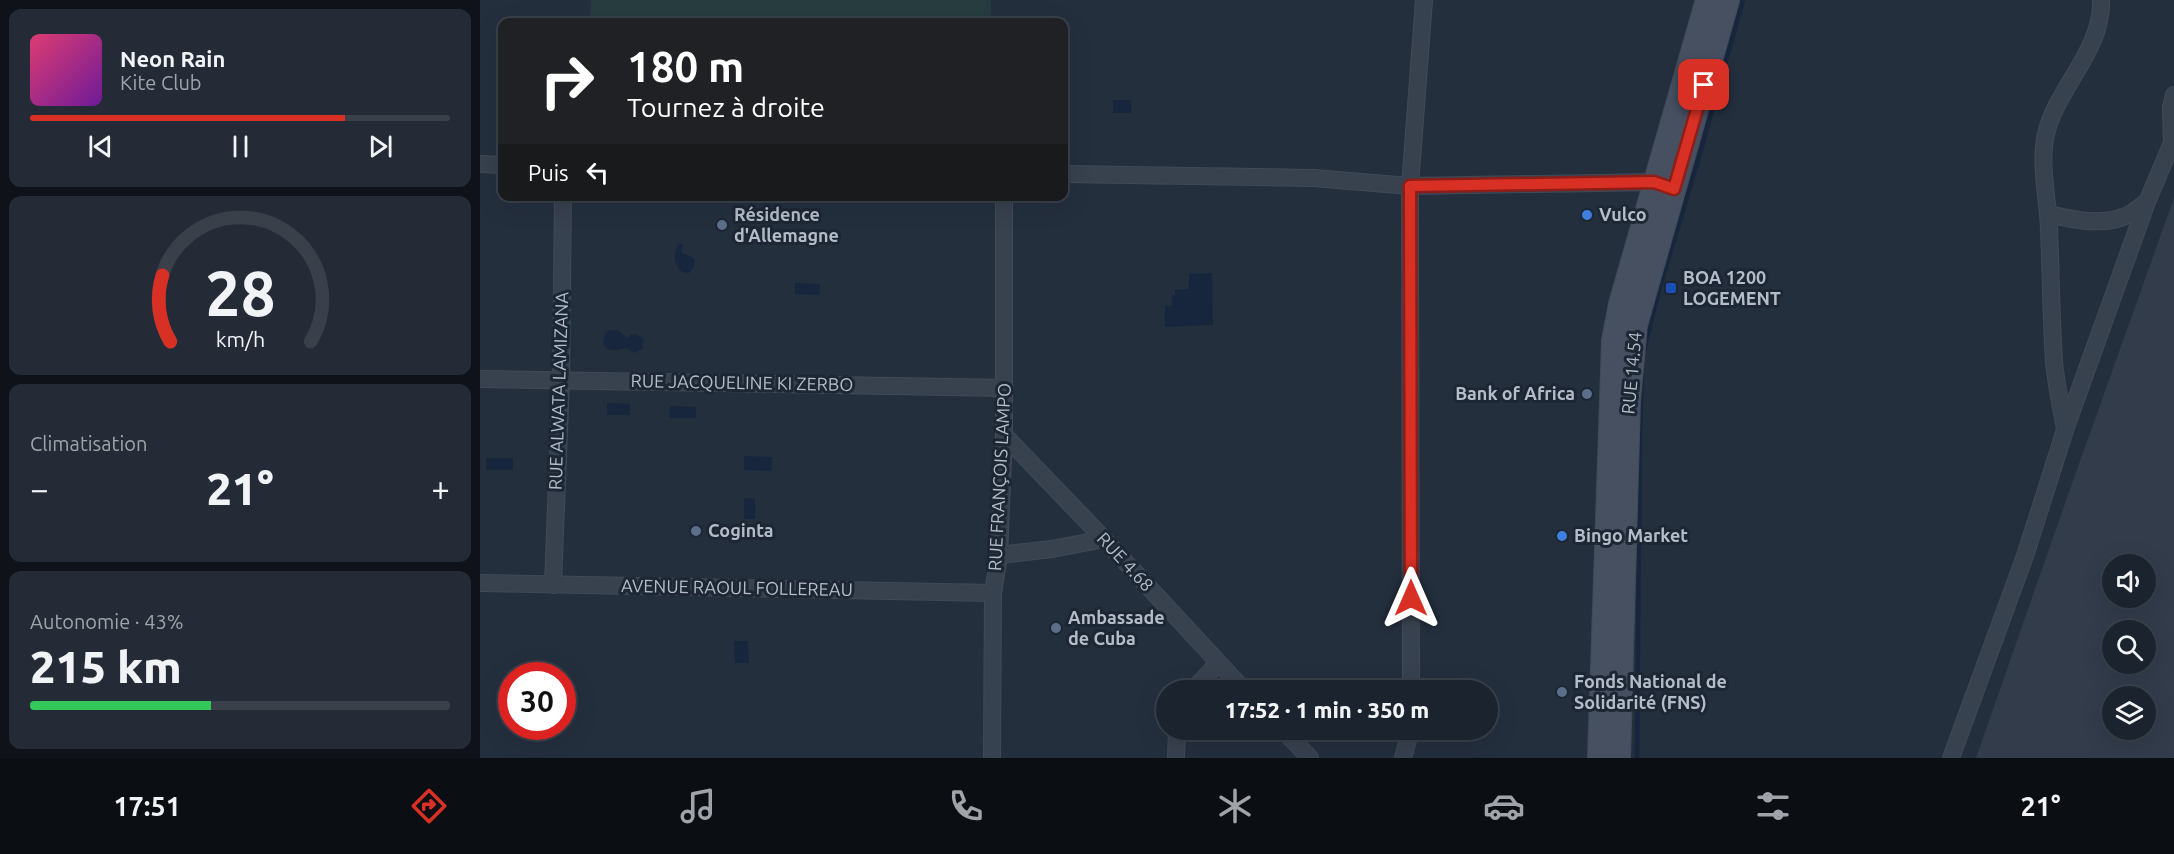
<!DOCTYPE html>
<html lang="fr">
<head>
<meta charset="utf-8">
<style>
  body { margin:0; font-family:Ubuntu,sans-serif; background:#242b36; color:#f1f3f6; height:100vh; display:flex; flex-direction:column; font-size:22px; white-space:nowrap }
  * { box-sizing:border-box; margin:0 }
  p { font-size:20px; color:#a0a4aa }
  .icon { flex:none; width:33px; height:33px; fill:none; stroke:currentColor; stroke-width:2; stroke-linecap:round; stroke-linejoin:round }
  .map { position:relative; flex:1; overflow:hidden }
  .drawer { display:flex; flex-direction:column; gap:9px; padding:9px; background:#0f1319; width:480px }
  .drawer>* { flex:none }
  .guide { position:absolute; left:18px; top:18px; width:570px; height:183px; border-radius:12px; box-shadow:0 6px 24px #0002,0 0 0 2px #39404a; background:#202124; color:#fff; overflow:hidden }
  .tools { position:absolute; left:1622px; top:554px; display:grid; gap:12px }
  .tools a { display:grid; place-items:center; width:54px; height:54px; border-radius:50%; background:#1b232e; box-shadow:0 6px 24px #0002,0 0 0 2px #39404a; font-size:30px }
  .speed { position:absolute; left:18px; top:662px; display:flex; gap:12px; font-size:30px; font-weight:700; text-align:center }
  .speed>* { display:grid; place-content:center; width:78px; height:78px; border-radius:50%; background:#1b232e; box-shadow:0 6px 24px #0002,0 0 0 2px #39404a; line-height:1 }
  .speed .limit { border:9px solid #d22; background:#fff; color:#111 }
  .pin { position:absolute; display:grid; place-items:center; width:51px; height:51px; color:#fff; margin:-26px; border-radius:12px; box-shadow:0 3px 9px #0006 }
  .me { position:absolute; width:66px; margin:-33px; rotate:0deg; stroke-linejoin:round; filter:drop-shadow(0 0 4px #0008) }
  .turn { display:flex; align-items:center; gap:21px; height:126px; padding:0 30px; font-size:27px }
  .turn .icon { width:78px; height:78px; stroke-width:2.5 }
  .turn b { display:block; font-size:42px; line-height:51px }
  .then { display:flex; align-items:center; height:57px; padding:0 30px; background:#0003; gap:12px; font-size:22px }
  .big { font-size:45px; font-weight:800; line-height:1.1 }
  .drawer .tile { flex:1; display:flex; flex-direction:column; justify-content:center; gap:9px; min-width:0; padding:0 21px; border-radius:12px; background:#242b36 }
  .drawer .dial { align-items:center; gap:0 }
  .dial svg { height:156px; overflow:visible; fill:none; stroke:#39404a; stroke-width:7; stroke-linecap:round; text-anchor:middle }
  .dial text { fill:#f1f3f6; stroke:none }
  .song { display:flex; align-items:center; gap:18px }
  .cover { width:72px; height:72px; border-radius:9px; background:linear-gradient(135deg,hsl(340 70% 55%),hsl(280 70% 35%)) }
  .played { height:6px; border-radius:3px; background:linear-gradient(90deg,#d93025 75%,#39404a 75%) }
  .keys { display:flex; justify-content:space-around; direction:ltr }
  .heat { display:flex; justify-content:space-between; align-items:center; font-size:33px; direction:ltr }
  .charge { height:9px; border-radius:4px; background:linear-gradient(90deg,#34c759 43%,#39404a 0) }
  .trip { position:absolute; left:676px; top:680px; width:342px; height:60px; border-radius:30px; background:#1b232e; box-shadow:0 6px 24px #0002,0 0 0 2px #39404a; font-weight:800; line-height:60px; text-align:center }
  .tabs { display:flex; height:96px; justify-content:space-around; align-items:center; background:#0b0e12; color:#a0a4aa }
  .tabs .icon { width:42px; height:42px }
  .tabs .active { color:#d93025 }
  .tabs b { font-size:27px; color:#f1f3f6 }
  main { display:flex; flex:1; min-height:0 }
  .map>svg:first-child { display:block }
  .airport { fill:#323c4b; fill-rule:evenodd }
  .green { fill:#263c3f }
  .water { fill:#17263c }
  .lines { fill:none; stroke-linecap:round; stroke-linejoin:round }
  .stream { stroke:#17263c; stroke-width:4.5 }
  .street-casing { stroke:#414a57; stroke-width:18 }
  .secondary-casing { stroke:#414a57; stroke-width:24 }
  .street { stroke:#38414e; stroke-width:16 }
  .secondary { stroke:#465061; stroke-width:22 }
  .route-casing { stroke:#8d1f18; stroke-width:15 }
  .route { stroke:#d93025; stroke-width:10 }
  .shop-dot { fill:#3f7fe0; stroke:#1d2633; stroke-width:2 }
  .service-dot { fill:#5c6f8a; stroke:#1d2633; stroke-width:2 }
  .transit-dot { fill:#1a4fb4; stroke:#1d2633; stroke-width:2 }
  .labels { text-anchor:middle; stroke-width:6; stroke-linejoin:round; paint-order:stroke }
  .poi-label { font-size:18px; font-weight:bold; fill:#b4bcc9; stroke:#1d2633; text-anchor:start }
  .street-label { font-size:18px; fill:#b4bcc9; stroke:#1d2633 }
</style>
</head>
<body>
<main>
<section class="drawer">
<div class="tile">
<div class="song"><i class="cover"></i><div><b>Neon Rain</b><p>Kite Club</p></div></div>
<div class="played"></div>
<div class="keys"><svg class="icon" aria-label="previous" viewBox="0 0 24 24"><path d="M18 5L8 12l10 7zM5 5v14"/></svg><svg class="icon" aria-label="pause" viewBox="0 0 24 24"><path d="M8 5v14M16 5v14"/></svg><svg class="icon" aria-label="next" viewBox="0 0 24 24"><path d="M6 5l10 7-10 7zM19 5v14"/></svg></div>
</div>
<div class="tile dial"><svg viewBox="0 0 100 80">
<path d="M14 69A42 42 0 1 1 86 69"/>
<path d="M14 69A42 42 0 0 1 10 35" stroke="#d93025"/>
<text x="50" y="56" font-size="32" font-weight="700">28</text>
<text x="50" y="72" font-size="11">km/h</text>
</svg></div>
<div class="tile"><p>Climatisation</p>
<div class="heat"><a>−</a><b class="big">21°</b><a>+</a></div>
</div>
<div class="tile"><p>Autonomie · 43%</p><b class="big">215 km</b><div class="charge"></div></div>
</section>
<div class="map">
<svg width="1694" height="758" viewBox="0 0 1694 758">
  <rect width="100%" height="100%" fill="#242f3e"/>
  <!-- airport -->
  <path class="airport" d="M1694 198V758H1496L1589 492ZM1632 564H1665V597H1632ZM1632 630H1665V663H1632ZM1632 696H1665V729H1632Z"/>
  <!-- green -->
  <path class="green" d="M111 0H511V22H110Z"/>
  <!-- water -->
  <g class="water">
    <rect x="633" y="100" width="18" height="13"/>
    <path d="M200 243 203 245 201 250 203 254 210 256 215 260 214 267 209 273 202 272C193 264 192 252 200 243Z"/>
    <path d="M732 273 733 325 685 327V306H692V295H695V290L709 289V274Z"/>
    <path d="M315 283 340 284 339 295 315 294Z"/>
    <path d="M129 330H138L147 338C153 332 157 334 163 339V348L154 353 146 348C141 349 136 351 131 350 120 347 122 336 129 330Z"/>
    <path d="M127 403 150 404V415H127Z"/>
    <path d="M190 406 216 407V418H189Z"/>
    <path d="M264 456 292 457 291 471 264 470Z"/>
    <rect x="6" y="458" width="27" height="12"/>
    <path d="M264 498 275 499V519H264Z"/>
    <path d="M254 641H268L269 663H255Z"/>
  </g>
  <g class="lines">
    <!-- stream -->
    <g class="stream">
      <path d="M1164 350 1179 290 1217 164 1263 0"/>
      <path d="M1157 758 1160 430 1162 374"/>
    </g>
    <defs>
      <g id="street">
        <path d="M0 164 22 165"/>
        <path d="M584 174 833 178 930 186 1174 182 1185 185"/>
        <path d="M1568 214C1591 219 1619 226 1643 217 1651 215 1659 207 1667 202"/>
        <path d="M0 379 525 388"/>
        <path d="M1585 429C1581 406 1576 384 1574 361 1571 317 1571 273 1569 229 1568 198 1559 164 1566 134 1576 89 1623 50 1621 0"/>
        <path d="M524 435 624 539 764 690"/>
        <path d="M519 555 572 549 624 539"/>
        <path d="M0 583 513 593"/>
        <path d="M73 585 81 379 83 196"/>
        <path d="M713 690 738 663"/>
        <path d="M931 690 930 186 944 0"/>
        <path d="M802 729 830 758"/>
        <path d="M512 758 513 593 519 555 524 435V196"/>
        <path d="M696 758 697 729"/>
        <path d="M923 758 931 729"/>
        <path d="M1471 758 1545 556 1585 430 1667 202 1692 143 1691 107 1694 95"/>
      </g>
      <g id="secondary">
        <path d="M1119 758 1133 341 1140 304 1227 0"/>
        <path d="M1139 758 1149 401 1156 325 1248 0"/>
      </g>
    </defs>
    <!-- street casing -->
    <use href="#street" class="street-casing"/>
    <!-- secondary casing -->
    <use href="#secondary" class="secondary-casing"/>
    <!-- street -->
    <use href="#street" class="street"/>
    <!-- secondary -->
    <use href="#secondary" class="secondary"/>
  </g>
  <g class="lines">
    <defs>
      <path id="route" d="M931 598 930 186 1174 182 1194 189 1224 85"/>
    </defs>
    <!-- route casing -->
    <use href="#route" class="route-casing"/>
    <!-- route -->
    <use href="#route" class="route"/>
  </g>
  <!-- markers -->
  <g class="shop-dot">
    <circle cx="1107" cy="215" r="6"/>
    <circle cx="1082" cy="536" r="6"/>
  </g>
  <g class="service-dot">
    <circle cx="242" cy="225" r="6"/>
    <circle cx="1107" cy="394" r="6"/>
    <circle cx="216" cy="531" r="6"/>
    <circle cx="576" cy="628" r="6"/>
    <circle cx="1082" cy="692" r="6"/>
  </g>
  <rect class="transit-dot" x="1185" y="282" width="12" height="12" rx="3"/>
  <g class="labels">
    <!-- poi labels -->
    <g class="poi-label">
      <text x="254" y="221">Résidence<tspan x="254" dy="21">d'Allemagne</tspan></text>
      <text x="1119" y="221">Vulco</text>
      <text x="1203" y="284">BOA 1200<tspan x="1203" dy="21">LOGEMENT</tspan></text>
      <text x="1095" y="400" text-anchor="end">Bank of Africa</text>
      <text x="228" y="537">Coginta</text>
      <text x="1094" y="542">Bingo Market</text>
      <text x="588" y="624">Ambassade<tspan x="588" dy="21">de Cuba</tspan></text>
      <text x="1094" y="688">Fonds National de<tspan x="1094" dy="21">Solidarité (FNS)</tspan></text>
    </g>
    <!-- street labels -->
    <g class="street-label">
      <text transform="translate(1152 373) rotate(-85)" y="6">RUE 14.54</text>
      <text transform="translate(262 383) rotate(1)" y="6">RUE JACQUELINE KI ZERBO</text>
      <text transform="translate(79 391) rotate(-88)" y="6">RUE ALWATA LAMIZANA</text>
      <text transform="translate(520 477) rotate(-87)" y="6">RUE FRANÇOIS LAMPO</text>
      <text transform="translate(645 562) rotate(47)" y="6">RUE 4.68</text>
      <text transform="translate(257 588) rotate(1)" y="6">AVENUE RAOUL FOLLEREAU</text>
    </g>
  </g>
</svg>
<div class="tools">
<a><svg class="icon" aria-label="sound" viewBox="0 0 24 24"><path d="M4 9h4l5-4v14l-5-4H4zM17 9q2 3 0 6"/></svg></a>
<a><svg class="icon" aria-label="search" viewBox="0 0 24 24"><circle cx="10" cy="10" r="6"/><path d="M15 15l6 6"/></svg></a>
<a><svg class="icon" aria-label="layers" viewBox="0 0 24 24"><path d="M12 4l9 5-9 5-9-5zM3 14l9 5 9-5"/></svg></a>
</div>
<div class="speed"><div class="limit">30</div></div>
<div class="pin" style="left:1224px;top:85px;background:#d93025"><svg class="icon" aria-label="arrive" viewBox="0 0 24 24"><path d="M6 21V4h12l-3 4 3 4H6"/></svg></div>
<svg class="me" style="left:931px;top:598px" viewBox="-20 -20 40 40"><path d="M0-17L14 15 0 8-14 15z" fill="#d93025" stroke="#fff" stroke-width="4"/></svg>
<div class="trip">17:52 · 1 min · 350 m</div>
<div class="guide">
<div class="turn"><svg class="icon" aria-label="right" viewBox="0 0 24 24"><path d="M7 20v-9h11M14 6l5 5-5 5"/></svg><div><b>180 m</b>Tournez à droite</div></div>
<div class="then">Puis<svg class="icon" aria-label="left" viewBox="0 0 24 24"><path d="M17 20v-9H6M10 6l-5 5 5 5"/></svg></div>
</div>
</div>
</main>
<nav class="tabs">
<b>17:51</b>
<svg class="icon active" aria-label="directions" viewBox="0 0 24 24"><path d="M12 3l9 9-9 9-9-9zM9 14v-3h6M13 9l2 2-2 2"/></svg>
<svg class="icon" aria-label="music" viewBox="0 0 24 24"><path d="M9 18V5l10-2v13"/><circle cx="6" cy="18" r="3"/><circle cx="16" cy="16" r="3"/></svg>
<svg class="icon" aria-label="phone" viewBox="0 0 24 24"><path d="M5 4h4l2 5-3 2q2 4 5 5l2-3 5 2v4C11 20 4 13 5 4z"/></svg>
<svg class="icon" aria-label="climate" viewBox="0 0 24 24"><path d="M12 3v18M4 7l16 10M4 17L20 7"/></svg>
<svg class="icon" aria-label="car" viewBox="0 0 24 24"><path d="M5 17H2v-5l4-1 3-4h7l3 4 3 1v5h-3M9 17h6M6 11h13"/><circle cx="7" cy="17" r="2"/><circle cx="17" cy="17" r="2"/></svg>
<svg class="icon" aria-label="filters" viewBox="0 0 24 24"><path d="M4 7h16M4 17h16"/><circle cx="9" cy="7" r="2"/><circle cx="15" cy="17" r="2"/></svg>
<b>21°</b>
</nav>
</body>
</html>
